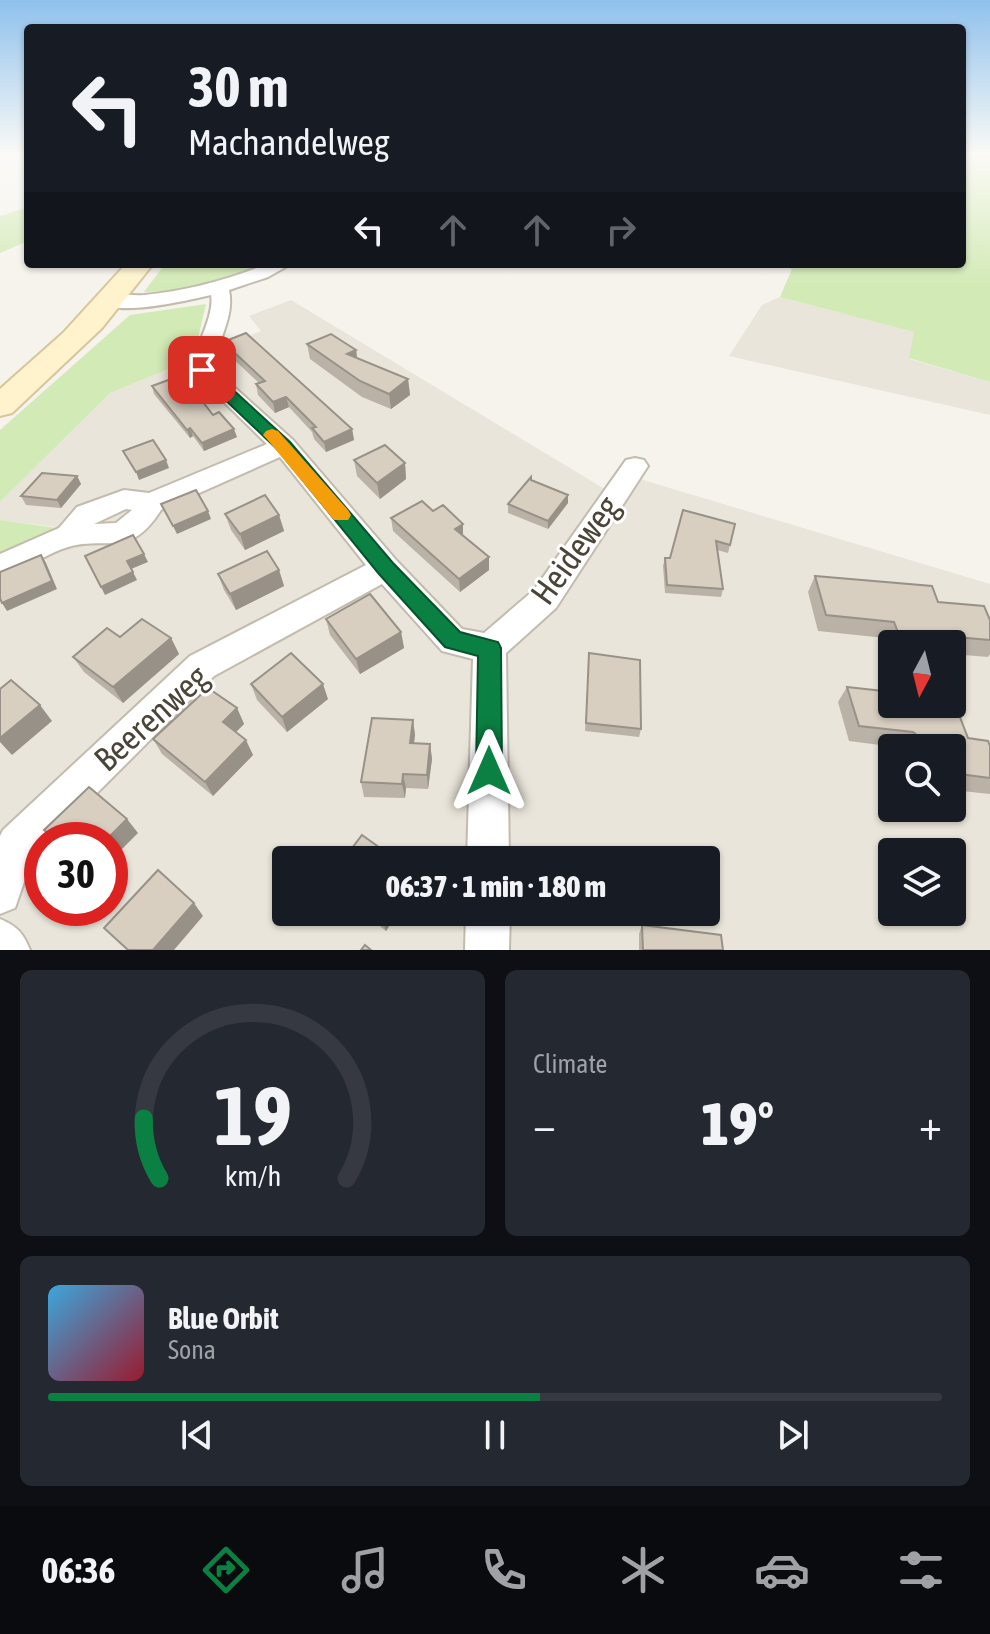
<!DOCTYPE html>
<html lang="en">
<head>
<meta charset="utf-8">
<style>
  body { margin:0; font-family:"Asap Condensed",sans-serif; background:#242831; color:#f1f3f6; height:100vh; display:flex; flex-direction:column; font-size:30px; white-space:nowrap }
  * { box-sizing:border-box; margin:0 }
  p { font-size:26px; color:#9ea1a6 }
  .icon { flex:none; width:44px; height:44px; fill:none; stroke:currentColor; stroke-width:2; stroke-linecap:round; stroke-linejoin:round }
  .map { position:relative; height:950px; overflow:hidden }
  .drawer { display:flex; flex-direction:column; gap:20px; padding:20px; background:#0d0f14; flex:1 }
  .drawer>* { flex:none }
  .banner { position:absolute; left:24px; top:24px; width:942px; height:244px; border-radius:8px; box-shadow:0 2px 6px #0004; background:#171b24; color:#f1f3f6; overflow:hidden }
  .needle { width:52px; rotate:187deg }
  .controls { position:absolute; left:878px; top:630px; display:grid; gap:16px }
  .controls a { display:grid; place-items:center; width:88px; height:88px; border-radius:8px; background:#171b24; box-shadow:0 2px 6px #0004; font-size:40px }
  .speed { position:absolute; left:24px; top:822px; display:flex; gap:16px; font-size:40px; font-weight:700; text-align:center }
  .speed>* { display:grid; place-content:center; width:104px; height:104px; border-radius:50%; background:#171b24; box-shadow:0 2px 6px #0004; line-height:1 }
  .speed .limit { border:12px solid #d22; background:#fff; color:#111 }
  .pin { position:absolute; display:grid; place-items:center; width:68px; height:68px; color:#fff; margin:-34px; border-radius:16px; box-shadow:0 4px 12px #0006 }
  .me { position:absolute; width:88px; margin:-44px; rotate:0deg; stroke-linejoin:round; filter:drop-shadow(0 0 6px #0008) }
  .turn { display:flex; align-items:center; gap:28px; height:168px; padding:0 32px; font-size:36px }
  .turn .icon { width:104px; height:104px; stroke-width:2.5 }
  .turn b { display:block; font-size:56px; line-height:68px }
  .lanes { display:flex; align-items:center; height:76px; padding:0 32px; background:#0003; justify-content:center; gap:40px; direction:ltr }
  .lanes .off { opacity:.35 }
  .big { font-size:60px; font-weight:800; line-height:1.1 }
  .drawer .tile { flex:1; display:flex; flex-direction:column; justify-content:center; gap:12px; min-width:0; padding:0 28px; border-radius:12px; background:#242831 }
  .drawer .dial { align-items:center; gap:0 }
  .dial svg { height:208px; overflow:visible; fill:none; stroke:#363941; stroke-width:7; stroke-linecap:round; text-anchor:middle }
  .dial text { fill:#f1f3f6; stroke:none }
  .song { display:flex; align-items:center; gap:24px }
  .cover { width:96px; height:96px; border-radius:12px; background:linear-gradient(135deg,hsl(200 70% 55%),hsl(350 70% 35%)) }
  .played { height:8px; border-radius:4px; background:linear-gradient(90deg,#0b8043 55%,#363941 55%) }
  .keys { display:flex; justify-content:space-around; direction:ltr }
  .heat { display:flex; justify-content:space-between; align-items:center; font-size:44px; direction:ltr }
  .drawer .tiles { flex:1; display:grid; gap:20px; grid-template-columns:1fr 1fr }
  .tile:last-child { grid-column:span 2 }
  .trip { position:absolute; left:272px; top:846px; width:448px; height:80px; border-radius:8px; background:#171b24; box-shadow:0 2px 6px #0004; font-weight:800; line-height:80px; text-align:center }
  .dock { display:flex; height:128px; justify-content:space-around; align-items:center; background:#090b0e; color:#9ea1a6 }
  .dock .icon { width:56px; height:56px }
  .dock .on { color:#0b8043 }
  .dock b { font-size:36px; color:#f1f3f6 }
  .map>svg:first-child { display:block }
  .residential { fill:#eae5da; fill-rule:evenodd }
  .green { fill:#d2eab5 }
  .lines { fill:none; stroke-linecap:round; stroke-linejoin:round }
  .street-casing { stroke:#c2bbae; stroke-width:4 }
  .secondary-casing { stroke:#d6c79b; stroke-width:4 }
  .street { fill:#fff; fill-rule:evenodd }
  .secondary { fill:#fff3cd; fill-rule:evenodd }
  .wall { fill:#bab2a6 }
  .shaded-wall { fill:#979187 }
  .building { fill:#d8cfc1; stroke:#979187; stroke-width:2 }
  .route { fill:#0b8043; stroke:#07532c; stroke-width:2 }
  .slow { fill:#f59e0b }
  .labels { text-anchor:middle; stroke-width:6; stroke-linejoin:round; paint-order:stroke }
  .near-street-label { font-size:34px; fill:#4b4439; stroke:#fff }
</style>
</head>
<body>
<div class="map">
<svg width="990" height="950" viewBox="0 0 990 950">
  <rect width="100%" height="100%" fill="#f6f3ec"/>
  <!-- residential -->
  <g class="residential">
    <path d="M780 297 915 332 910 359 990 382V415L729 356 762 305Z"/>
    <path d="M291 300 618 497 633 477 990 584V950H0V560L56 527 0 520V502L110 393 261 331 249 316ZM892 644H952V704H892ZM892 748H952V808H892ZM42 840H110V908H42ZM892 852H952V912H892ZM286 860H706V912H286Z"/>
  </g>
  <!-- green -->
  <g class="green">
    <path d="M962 154H990V382L909 358 914 332 780 297 792 269 775 264H962Z"/>
    <path d="M28 207V241L0 253V216Z"/>
    <path d="M165 264H266C222 281 192 292 144 292Z"/>
    <path d="M206 304 193 359 110 393 0 502V430L130 315Z"/>
    <path d="M0 520 57 528 45 539 0 560Z"/>
  </g>
  <g class="lines">
    <defs>
      <g id="street">
        <path d="M267 264H291L268 277 229 290C235 317 217 341 213 368L293 440 396 560 462 629 484 633 534 590 626 460 635 458 644 460 648 466 556 608 506 653 509 860H467L473 659 442 651 382 584 214 676 50 840H42V848L33 856 15 908 0 914V836L3 830 190 656 366 565 280 457 161 510C128 562 106 533 62 549 41 557 22 571 0 578V554L59 528 77 507 124 490 149 493 267 444 191 370C195 347 215 315 211 295 190 300 116 317 101 302 111 292 130 296 144 295 186 291 227 280 267 264ZM126 509 132 510 116 523 94 524Z"/>
        <path d="M466 912H510L509 950H465Z"/>
        <path d="M0 919C17 926 23 933 30 950H0Z"/>
      </g>
      <path id="secondary" d="M126 264H153L102 328 12 413 0 416V389L63 333Z"/>
    </defs>
    <!-- street casing -->
    <use href="#street" class="street-casing"/>
    <!-- secondary casing -->
    <use href="#secondary" class="secondary-casing"/>
    <!-- street -->
    <use href="#street" class="street"/>
    <!-- secondary -->
    <use href="#secondary" class="secondary"/>
  </g>
  <!-- wall -->
  <g class="wall">
    <path d="M223 342 352 429 354 440 326 452 314 439 312 432 289 407 275 413 258 395 256 384 259 383 226 352Z"/>
    <path d="M307 344 356 350 357 358 408 379 410 395 391 409 362 397 310 359Z"/>
    <path d="M152 386 213 415 237 437 204 451 193 436 190 438 154 394Z"/>
    <path d="M354 460 405 463 406 479 380 499 357 476Z"/>
    <path d="M77 476 81 484 61 508 26 505 21 496Z"/>
    <path d="M531 480 568 503 548 529 508 513V504Z"/>
    <path d="M683 510 730 545 728 553 717 550 723 589 721 597 665 593 663 566 665 558H670Z"/>
    <path d="M433 511 463 524V536L489 557V570L460 592 393 531 391 518Z"/>
    <path d="M225 514 279 515 284 531 245 550 231 530Z"/>
    <path d="M279 570 284 586 236 610 224 590 218 574Z"/>
    <path d="M815 576 938 602 990 620V654L988 657 952 654V644H892V648H888L885 638 818 631 808 592Z"/>
    <path d="M326 619 401 632 404 648 360 674 330 635Z"/>
    <path d="M120 637 171 638 179 654 123 703 84 672 73 657Z"/>
    <path d="M589 653 641 729 639 737 585 731Z"/>
    <path d="M251 684 328 699 287 732 257 700Z"/>
    <path d="M847 687 968 738 990 746V794L952 790V748H903L849 741 838 702Z"/>
    <path d="M237 708 244 724 236 732 253 755 213 796 162 754 153 739Z"/>
    <path d="M413 720 415 735 414 743 430 744 432 759 428 789 406 788 405 798 364 797 361 782Z"/>
    <path d="M362 912H398L386 931Z"/>
    <path d="M642 925 723 950H639V934Z"/>
  </g>
  <!-- shaded-wall -->
  <g class="shaded-wall">
    <path d="M356 350 358 365 347 354Z"/>
    <path d="M408 379 410 395 391 409 389 394Z"/>
    <path d="M286 397 289 407 275 413 273 402Z"/>
    <path d="M190 428 193 436 190 438 187 430Z"/>
    <path d="M234 429 237 437 204 451 202 443Z"/>
    <path d="M352 429 354 440 326 452 324 442Z"/>
    <path d="M166 460 169 468 139 480 136 472Z"/>
    <path d="M405 463 406 479 380 499 377 483Z"/>
    <path d="M77 476 81 484 61 508 57 500Z"/>
    <path d="M568 495V503L548 529V521Z"/>
    <path d="M208 511 211 519 177 534 173 526Z"/>
    <path d="M279 515 284 531 245 550 240 534Z"/>
    <path d="M463 524V537L455 529Z"/>
    <path d="M144 554 148 562 131 569 127 561Z"/>
    <path d="M41 555 46 563 57 589 7 611 2 603Z"/>
    <path d="M489 557V570L460 592 459 579Z"/>
    <path d="M279 570 284 586 236 610 230 594Z"/>
    <path d="M133 572 137 580 105 595 101 587Z"/>
    <path d="M401 632 404 648 360 674 356 659Z"/>
    <path d="M171 638 179 654 123 703 113 687Z"/>
    <path d="M323 684 328 699 287 732 282 717Z"/>
    <path d="M40 705 52 721 12 755 0 742V738Z"/>
    <path d="M237 708 244 724 230 738 223 722Z"/>
    <path d="M413 720 415 735 412 758 410 743Z"/>
    <path d="M246 740 253 755 213 796 205 782Z"/>
    <path d="M430 744 432 759 428 789 427 775Z"/>
    <path d="M403 774 406 788 405 798 402 784Z"/>
    <path d="M127 819 138 833 110 861V840H106Z"/>
    <path d="M194 903 203 916 174 950H153Z"/>
    <path d="M392 912H398L386 931 384 925Z"/>
  </g>
  <!-- building -->
  <g class="building">
    <path d="M246 333 352 429 324 442 312 428 316 427 286 397 273 402 256 384 265 381 223 342Z"/>
    <path d="M331 334 356 350 347 354 408 379 389 394 360 381 307 344Z"/>
    <path d="M182 375 213 415 219 412 234 429 202 443 190 428 187 430 152 386Z"/>
    <path d="M153 440 166 460 136 472 123 451Z"/>
    <path d="M385 445 405 463 377 483 354 460Z"/>
    <path d="M42 473 77 476 57 500 21 496Z"/>
    <path d="M531 477V480L568 495 548 521 508 504Z"/>
    <path d="M196 490 208 511 173 526 161 504Z"/>
    <path d="M265 495 279 515 240 534 225 514Z"/>
    <path d="M422 501 433 511 443 505 463 524 455 529 489 557 459 579 391 518Z"/>
    <path d="M683 510 735 524 730 545 716 541 723 589 667 585 665 558H670Z"/>
    <path d="M133 535 144 554 127 561 133 572 101 587 85 556Z"/>
    <path d="M267 551 279 570 230 594 218 574Z"/>
    <path d="M41 555 52 581 2 603 0 598V572Z"/>
    <path d="M815 576 932 586 938 602 984 606 990 620V640L898 632 894 622 826 615Z"/>
    <path d="M370 594 401 632 356 659 326 619Z"/>
    <path d="M142 619 171 638 113 687 73 657 107 628 120 637Z"/>
    <path d="M291 653 323 684 282 717 251 684Z"/>
    <path d="M589 653 640 660 641 729 586 723Z"/>
    <path d="M11 680 40 705 0 738V689Z"/>
    <path d="M847 687 892 692V704H952L953 699 968 738 988 741 990 746V778L952 773V748H933L913 732 859 726Z"/>
    <path d="M208 688 237 708 223 722 246 740 205 782 153 739Z"/>
    <path d="M372 718 413 720 410 743 430 744 427 775 403 774 402 784 361 782Z"/>
    <path d="M89 787 127 819 106 840H56L44 830Z"/>
    <path d="M362 835 397 860H343Z"/>
    <path d="M158 870 194 903 153 950H128L104 928Z"/>
    <path d="M368 912H392L384 925Z"/>
    <path d="M642 925 721 935 723 950H643Z"/>
    <path d="M365 945 371 950H361Z"/>
  </g>
  <!-- sky -->
  <linearGradient id="sky" x2="0" y2="1"><stop stop-color="#8fc1ec"/><stop offset="0.54" stop-color="#fbfaf6"/><stop offset="1" stop-color="#fbfaf6" stop-opacity="0"/></linearGradient>
  <rect width="990" height="287" fill="url(#sky)"/>
  <!-- route -->
  <path class="route" d="M202 365 208 367 290 442 393 563 460 632 498 642 501 648 502 771 498 780 489 784 480 780 476 771 478 656 445 647 379 574 278 450 197 373V367Z"/>
  <!-- slow -->
  <path class="slow" d="M272 429 278 431 348 510 351 515 348 520H334L266 438 263 435 266 431Z"/>
  <g class="labels">
    <!-- near-street labels -->
    <g class="near-street-label">
      <text transform="translate(575 550) rotate(-54)" y="12">Heideweg</text>
      <text transform="translate(151 718) rotate(-42)" y="12">Beerenweg</text>
    </g>
  </g>
</svg>
<div class="controls">
<a><svg class="needle" viewBox="-14 -14 28 28"><path d="M0-13l5 13h-10z" fill="#e53935"/><path d="M0 13l5-13h-10z" fill="#9ea1a6"/></svg></a>
<a><svg class="icon" aria-label="search" viewBox="0 0 24 24"><circle cx="10" cy="10" r="6"/><path d="M15 15l6 6"/></svg></a>
<a><svg class="icon" aria-label="layers" viewBox="0 0 24 24"><path d="M12 4l9 5-9 5-9-5zM3 14l9 5 9-5"/></svg></a>
</div>
<div class="speed"><div class="limit">30</div></div>
<div class="pin" style="left:202px;top:370px;background:#d93025"><svg class="icon" aria-label="arrive" viewBox="0 0 24 24"><path d="M6 21V4h12l-3 4 3 4H6"/></svg></div>
<svg class="me" style="left:489px;top:771px" viewBox="-20 -20 40 40"><path d="M0-17L14 15 0 8-14 15z" fill="#0b8043" stroke="#fff" stroke-width="4"/></svg>
<div class="trip">06:37 · 1 min · 180 m</div>
<div class="banner">
<div class="turn"><svg class="icon" aria-label="left" viewBox="0 0 24 24"><path d="M17 20v-9H6M10 6l-5 5 5 5"/></svg><div><b>30 m</b>Machandelweg</div></div>
<div class="lanes"><svg class="icon" aria-label="left" viewBox="0 0 24 24"><path d="M17 20v-9H6M10 6l-5 5 5 5"/></svg><svg class="icon off" aria-label="ahead" viewBox="0 0 24 24"><path d="M12 20V5M6 11l6-6 6 6"/></svg><svg class="icon off" aria-label="ahead" viewBox="0 0 24 24"><path d="M12 20V5M6 11l6-6 6 6"/></svg><svg class="icon off" aria-label="right" viewBox="0 0 24 24"><path d="M7 20v-9h11M14 6l5 5-5 5"/></svg></div>
</div>
</div>
<section class="drawer">
<div class="tiles">
<div class="tile dial"><svg viewBox="0 0 100 80">
<path d="M14 69A42 42 0 1 1 86 69"/>
<path d="M14 69A42 42 0 0 1 8 46" stroke="#0b8043"/>
<text x="50" y="56" font-size="32" font-weight="700">19</text>
<text x="50" y="72" font-size="11">km/h</text>
</svg></div>
<div class="tile"><p>Climate</p>
<div class="heat"><a>−</a><b class="big">19°</b><a>+</a></div>
</div>
<div class="tile">
<div class="song"><i class="cover"></i><div><b>Blue Orbit</b><p>Sona</p></div></div>
<div class="played"></div>
<div class="keys"><svg class="icon" aria-label="previous" viewBox="0 0 24 24"><path d="M18 5L8 12l10 7zM5 5v14"/></svg><svg class="icon" aria-label="pause" viewBox="0 0 24 24"><path d="M8 5v14M16 5v14"/></svg><svg class="icon" aria-label="next" viewBox="0 0 24 24"><path d="M6 5l10 7-10 7zM19 5v14"/></svg></div>
</div>
</div>
</section>
<nav class="dock">
<b>06:36</b>
<svg class="icon on" aria-label="directions" viewBox="0 0 24 24"><path d="M12 3l9 9-9 9-9-9zM9 14v-3h6M13 9l2 2-2 2"/></svg>
<svg class="icon" aria-label="music" viewBox="0 0 24 24"><path d="M9 18V5l10-2v13"/><circle cx="6" cy="18" r="3"/><circle cx="16" cy="16" r="3"/></svg>
<svg class="icon" aria-label="phone" viewBox="0 0 24 24"><path d="M5 4h4l2 5-3 2q2 4 5 5l2-3 5 2v4C11 20 4 13 5 4z"/></svg>
<svg class="icon" aria-label="climate" viewBox="0 0 24 24"><path d="M12 3v18M4 7l16 10M4 17L20 7"/></svg>
<svg class="icon" aria-label="car" viewBox="0 0 24 24"><path d="M5 17H2v-5l4-1 3-4h7l3 4 3 1v5h-3M9 17h6M6 11h13"/><circle cx="7" cy="17" r="2"/><circle cx="17" cy="17" r="2"/></svg>
<svg class="icon" aria-label="filters" viewBox="0 0 24 24"><path d="M4 7h16M4 17h16"/><circle cx="9" cy="7" r="2"/><circle cx="15" cy="17" r="2"/></svg>
</nav>
</body>
</html>
